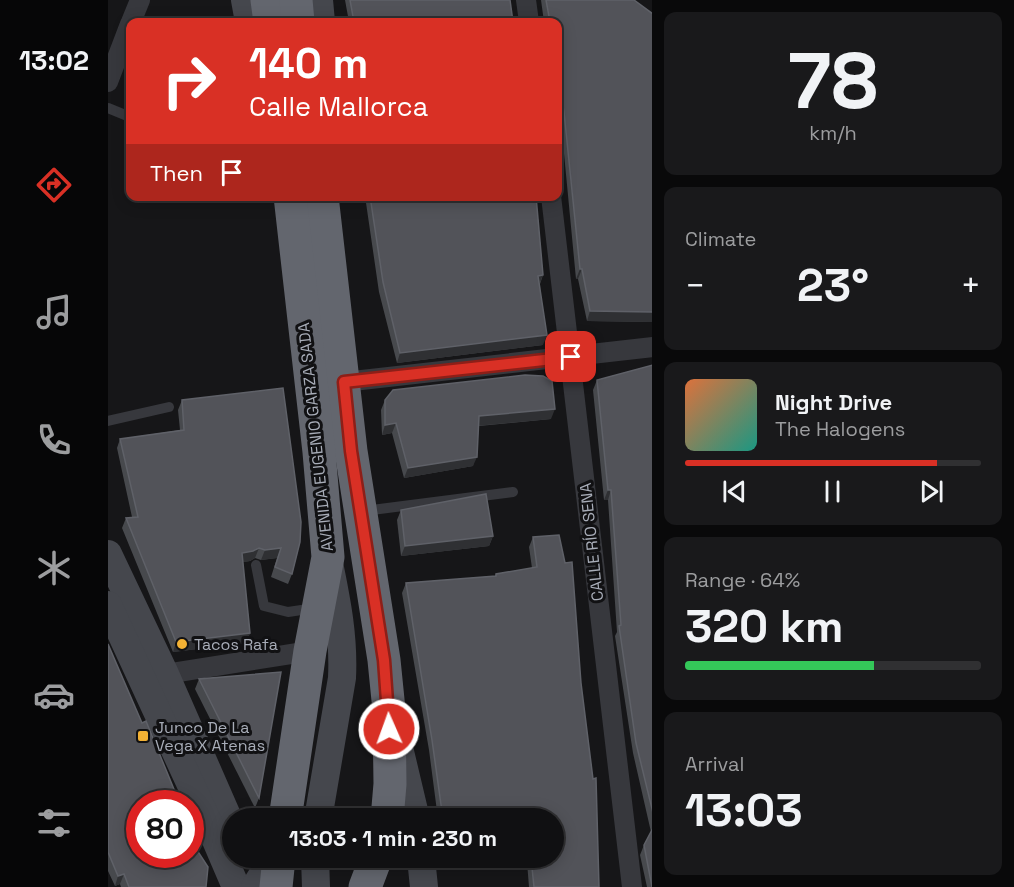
<!DOCTYPE html>
<html lang="en">
<head>
<meta charset="utf-8">
<style>
  body { margin:0; font-family:"Space Grotesk",sans-serif; background:#19191b; color:#f1f3f6; height:100vh; display:flex; flex-direction:column; font-size:22px; white-space:nowrap }
  * { box-sizing:border-box; margin:0 }
  p { font-size:20px; color:#9c9d9f }
  .icon { flex:none; width:33px; height:33px; fill:none; stroke:currentColor; stroke-width:2; stroke-linecap:round; stroke-linejoin:round }
  .map { position:relative; flex:1; overflow:hidden }
  .panel { display:flex; flex-direction:column; gap:12px; padding:12px; background:#09090a; width:362px }
  .panel>* { flex:none }
  .hud { position:absolute; left:18px; top:18px; width:436px; height:183px; border-radius:12px; box-shadow:0 3px 15px #0003,0 0 0 2px #303032; background:#d93025; color:#fff; overflow:hidden }
  .speed { position:absolute; left:18px; top:790px; display:flex; gap:12px; font-size:30px; font-weight:700; text-align:center }
  .speed>* { display:grid; place-content:center; width:78px; height:78px; border-radius:50%; background:#101012; box-shadow:0 3px 15px #0003,0 0 0 2px #303032; line-height:1 }
  .speed .limit { border:9px solid #d22; background:#fff; color:#111 }
  .pin { position:absolute; display:grid; place-items:center; width:51px; height:51px; color:#fff; margin:-26px; border-radius:12px; box-shadow:0 3px 9px #0006 }
  .me { position:absolute; width:66px; margin:-33px; rotate:358deg; stroke-linejoin:round; filter:drop-shadow(0 0 4px #0008) }
  .turn { display:flex; align-items:center; gap:21px; height:126px; padding:0 24px; font-size:27px }
  .turn .icon { width:78px; height:78px; stroke-width:2.5 }
  .turn b { display:block; font-size:42px; line-height:51px }
  .then { display:flex; align-items:center; height:57px; padding:0 24px; background:#0003; gap:12px; font-size:22px }
  .big { font-size:45px; font-weight:700; line-height:1.1 }
  .panel .tile { flex:1; display:flex; flex-direction:column; justify-content:center; gap:9px; min-width:0; padding:0 21px; border-radius:12px; background:#19191b }
  .panel .dial { align-items:center; gap:0 }
  .dial b { font-size:78px; line-height:1 }
  .song { display:flex; align-items:center; gap:18px }
  .cover { width:72px; height:72px; border-radius:9px; background:linear-gradient(135deg,hsl(20 70% 55%),hsl(170 70% 35%)) }
  .played { height:6px; border-radius:3px; background:linear-gradient(90deg,#d93025 85%,#303032 85%) }
  .keys { display:flex; justify-content:space-around; direction:ltr }
  .heat { display:flex; justify-content:space-between; align-items:center; font-size:33px; direction:ltr }
  .charge { height:9px; border-radius:4px; background:linear-gradient(90deg,#34c759 64%,#303032 0) }
  .trip { position:absolute; left:114px; top:808px; width:342px; height:60px; border-radius:30px; background:#101012; box-shadow:0 3px 15px #0003,0 0 0 2px #303032; font-weight:700; line-height:60px; text-align:center }
  main { display:flex; flex:1; min-height:0 }
  .tab-bar { display:flex; flex-direction:column; width:108px; justify-content:space-around; align-items:center; background:#060607; color:#9c9d9f }
  .tab-bar .icon { width:42px; height:42px }
  .tab-bar .active { color:#d93025 }
  .tab-bar b { font-size:27px; color:#f1f3f6 }
  .map>svg:first-child { display:block }
  .lines { fill:none; stroke-linecap:round; stroke-linejoin:round }
  .lane { stroke:#37383d; stroke-width:10 }
  .street { stroke:#37383d; stroke-width:20 }
  .secondary { stroke:#45474d; stroke-width:28 }
  .highway { stroke:#63666e; stroke-width:33 }
  .wall { fill:#47494d }
  .shaded-wall { fill:#2f3033 }
  .building { fill:#525359; stroke:#5f6168; stroke-width:1.5 }
  .route-casing { stroke:#8d1f18; stroke-width:15 }
  .route { stroke:#d93025; stroke-width:10 }
  .poi-dot { fill:#f2b134; stroke:#111113; stroke-width:2 }
  .labels { text-anchor:middle; stroke-width:6; stroke-linejoin:round; paint-order:stroke }
  .street-label { font-size:16px; fill:#a8adb8; stroke:#111113 }
  .poi-label { font-size:16px; fill:#a8adb8; stroke:#111113; text-anchor:start }
</style>
</head>
<body>
<main>
<nav class="tab-bar">
<b>13:02</b>
<svg class="icon active" aria-label="directions" viewBox="0 0 24 24"><path d="M12 3l9 9-9 9-9-9zM9 14v-3h6M13 9l2 2-2 2"/></svg>
<svg class="icon" aria-label="music" viewBox="0 0 24 24"><path d="M9 18V5l10-2v13"/><circle cx="6" cy="18" r="3"/><circle cx="16" cy="16" r="3"/></svg>
<svg class="icon" aria-label="phone" viewBox="0 0 24 24"><path d="M5 4h4l2 5-3 2q2 4 5 5l2-3 5 2v4C11 20 4 13 5 4z"/></svg>
<svg class="icon" aria-label="climate" viewBox="0 0 24 24"><path d="M12 3v18M4 7l16 10M4 17L20 7"/></svg>
<svg class="icon" aria-label="car" viewBox="0 0 24 24"><path d="M5 17H2v-5l4-1 3-4h7l3 4 3 1v5h-3M9 17h6M6 11h13"/><circle cx="7" cy="17" r="2"/><circle cx="17" cy="17" r="2"/></svg>
<svg class="icon" aria-label="filters" viewBox="0 0 24 24"><path d="M4 7h16M4 17h16"/><circle cx="9" cy="7" r="2"/><circle cx="15" cy="17" r="2"/></svg>
</nav>
<div class="map">
<svg width="545" height="887" viewBox="0 0 545 887">
  <rect width="100%" height="100%" fill="#161618"/>
  <g class="lines">
    <!-- lane -->
    <g class="lane">
      <path d="M92 22H106"/>
      <path d="M0 108 22 117"/>
      <path d="M0 421 61 407"/>
      <path d="M256 511 405 492"/>
      <path d="M148 565 156 606 180 612 207 608"/>
    </g>
    <!-- street -->
    <g class="street">
      <path d="M418 0 421 22"/>
      <path d="M23 22 32 0"/>
      <path d="M0 82 22 24"/>
      <path d="M443 196 524 887"/>
      <path d="M236 382 545 347"/>
      <path d="M45 676 202 651"/>
    </g>
    <!-- secondary -->
    <g class="secondary">
      <path d="M137 0 141 22"/>
      <path d="M211 0 213 22"/>
      <path d="M0 554 57 674 124 827"/>
      <path d="M0 605 101 824 128 887"/>
      <path d="M289 739 308 819"/>
      <path d="M210 819 234 678C236 638 229 602 221 563"/>
      <path d="M207 858 208 887"/>
      <path d="M313 858 316 887"/>
      <path d="M147 887 165 858"/>
    </g>
    <!-- highway -->
    <g class="highway">
      <path d="M159 0 162 22"/>
      <path d="M188 0 190 22"/>
      <path d="M214 196 243 451 276 660 281 710 282 784 279 819"/>
      <path d="M177 819 202 651 220 557 211 452 182 196"/>
      <path d="M168 887 171 858"/>
      <path d="M257 887 268 858"/>
    </g>
  </g>
  <!-- wall -->
  <g class="wall">
    <path d="M237 0H402L405 22H241Z"/>
    <path d="M433 0H526L545 322 479 321 470 279H468L453 122 450 106V22H436Z"/>
    <path d="M257 196H428L435 275 432 284 435 345 289 363 271 292Z"/>
    <path d="M545 365V887H539L532 855 536 845 543 832 525 753 507 636 509 632 500 500H496L485 390 489 380Z"/>
    <path d="M74 400 184 574 180 584 163 577 169 558 153 560 147 558 142 561 135 562 142 633 138 643 65 652 14 528 18 518 24 517 9 448 12 439 72 430 70 410Z"/>
    <path d="M277 400 443 419 371 426 365 466 296 478 284 433 274 435 273 410Z"/>
    <path d="M293 510 385 536 381 546 293 556 289 520Z"/>
    <path d="M425 537 473 683 491 887H421L419 862 336 866 335 858H446V819H330L321 750 294 593 298 583 387 576 388 574 424 568 421 547Z"/>
    <path d="M0 644 85 843 98 887H13L12 884 7 886 0 871Z"/>
    <path d="M91 679 151 798 147 808 87 689Z"/>
  </g>
  <!-- shaded-wall -->
  <g class="shaded-wall">
    <path d="M472 269H474L470 279H468Z"/>
    <path d="M435 275 431 285 430 276Z"/>
    <path d="M482 311 545 312V322L479 321Z"/>
    <path d="M439 335 435 345 289 363 292 353Z"/>
    <path d="M447 409 443 419 368 426 371 416Z"/>
    <path d="M288 423 284 433 274 435 277 425Z"/>
    <path d="M369 457 365 466 296 478 300 468Z"/>
    <path d="M500 490H503L500 500H496Z"/>
    <path d="M385 536 381 546 293 556 297 546Z"/>
    <path d="M151 548 147 558 142 561 130 563 134 553Z"/>
    <path d="M173 548 169 558 153 560 157 550Z"/>
    <path d="M142 633 138 643 65 652 68 642Z"/>
    <path d="M339 858H420L419 862 336 866Z"/>
    <path d="M16 874 12 884 7 886 10 876Z"/>
  </g>
  <!-- building -->
  <g class="building">
    <path d="M242 0H402L405 22H246Z"/>
    <path d="M438 0H526L545 14V312L482 311 474 269H472L456 112 450 74V22H442Z"/>
    <path d="M262 196H428L435 275 430 276 439 335 292 353 275 282Z"/>
    <path d="M545 365V813L528 743 511 626 513 625 503 490H500L489 380Z"/>
    <path d="M417 375 435 376 444 381 447 409 371 416 369 457 300 468 288 423 277 425V400L285 390Z"/>
    <path d="M175 388 193 522 192 542 184 574 167 567 173 548 157 550 151 548 145 551 134 553 142 633 68 642 18 518 30 517 12 439 76 430 74 400Z"/>
    <path d="M378 494 385 536 297 546 293 510Z"/>
    <path d="M451 535 457 563 464 562 473 683 485 779 488 778 491 887H426L423 858H446V819H335L324 740 298 583 388 576V574L429 567 425 537Z"/>
    <path d="M0 644 34 723 38 721 72 804H32V855H82V830L86 839 83 841 100 867 98 887H21L16 874 10 876 0 852Z"/>
    <path d="M173 672 151 798 91 679Z"/>
    <path d="M545 828V887H544L536 845Z"/>
  </g>
  <g class="lines">
    <defs>
      <path id="route" d="M281 729 276 660 243 451 236 382 463 357"/>
    </defs>
    <!-- route casing -->
    <use href="#route" class="route-casing"/>
    <!-- route -->
    <use href="#route" class="route"/>
  </g>
  <!-- markers -->
  <g class="poi-dot">
    <circle cx="74" cy="644" r="6"/>
    <rect x="29" y="730" width="12" height="12" rx="3"/>
  </g>
  <g class="labels">
    <!-- street labels -->
    <g class="street-label">
      <text transform="translate(207 437) rotate(-96)" y="6">AVENIDA EUGENIO GARZA SADA</text>
      <text transform="translate(483 542) rotate(-96)" y="6">CALLE RÍO SENA</text>
    </g>
    <!-- poi labels -->
    <g class="poi-label">
      <text x="86" y="650">Tacos Rafa</text>
      <text x="47" y="733">Junco De La<tspan x="47" dy="18">Vega X Atenas</tspan></text>
    </g>
  </g>
</svg>
<div class="speed"><div class="limit">80</div></div>
<div class="pin" style="left:463px;top:357px;background:#d93025"><svg class="icon" aria-label="arrive" viewBox="0 0 24 24"><path d="M6 21V4h12l-3 4 3 4H6"/></svg></div>
<svg class="me" style="left:281px;top:729px" viewBox="-20 -20 40 40"><circle r="17" fill="#d93025" stroke="#fff" stroke-width="3"/><path d="M0-11L8 9 0 5-8 9z" fill="#fff"/></svg>
<div class="trip">13:03 · 1 min · 230 m</div>
<div class="hud">
<div class="turn"><svg class="icon" aria-label="right" viewBox="0 0 24 24"><path d="M7 20v-9h11M14 6l5 5-5 5"/></svg><div><b>140 m</b>Calle Mallorca</div></div>
<div class="then">Then<svg class="icon" aria-label="arrive" viewBox="0 0 24 24"><path d="M6 21V4h12l-3 4 3 4H6"/></svg></div>
</div>
</div>
<section class="panel">
<div class="tile dial"><b>78</b><p>km/h</p></div>
<div class="tile"><p>Climate</p>
<div class="heat"><a>−</a><b class="big">23°</b><a>+</a></div>
</div>
<div class="tile">
<div class="song"><i class="cover"></i><div><b>Night Drive</b><p>The Halogens</p></div></div>
<div class="played"></div>
<div class="keys"><svg class="icon" aria-label="previous" viewBox="0 0 24 24"><path d="M18 5L8 12l10 7zM5 5v14"/></svg><svg class="icon" aria-label="pause" viewBox="0 0 24 24"><path d="M8 5v14M16 5v14"/></svg><svg class="icon" aria-label="next" viewBox="0 0 24 24"><path d="M6 5l10 7-10 7zM19 5v14"/></svg></div>
</div>
<div class="tile"><p>Range · 64%</p><b class="big">320 km</b><div class="charge"></div></div>
<div class="tile"><p>Arrival</p><b class="big">13:03</b></div>
</section>
</main>
</body>
</html>
